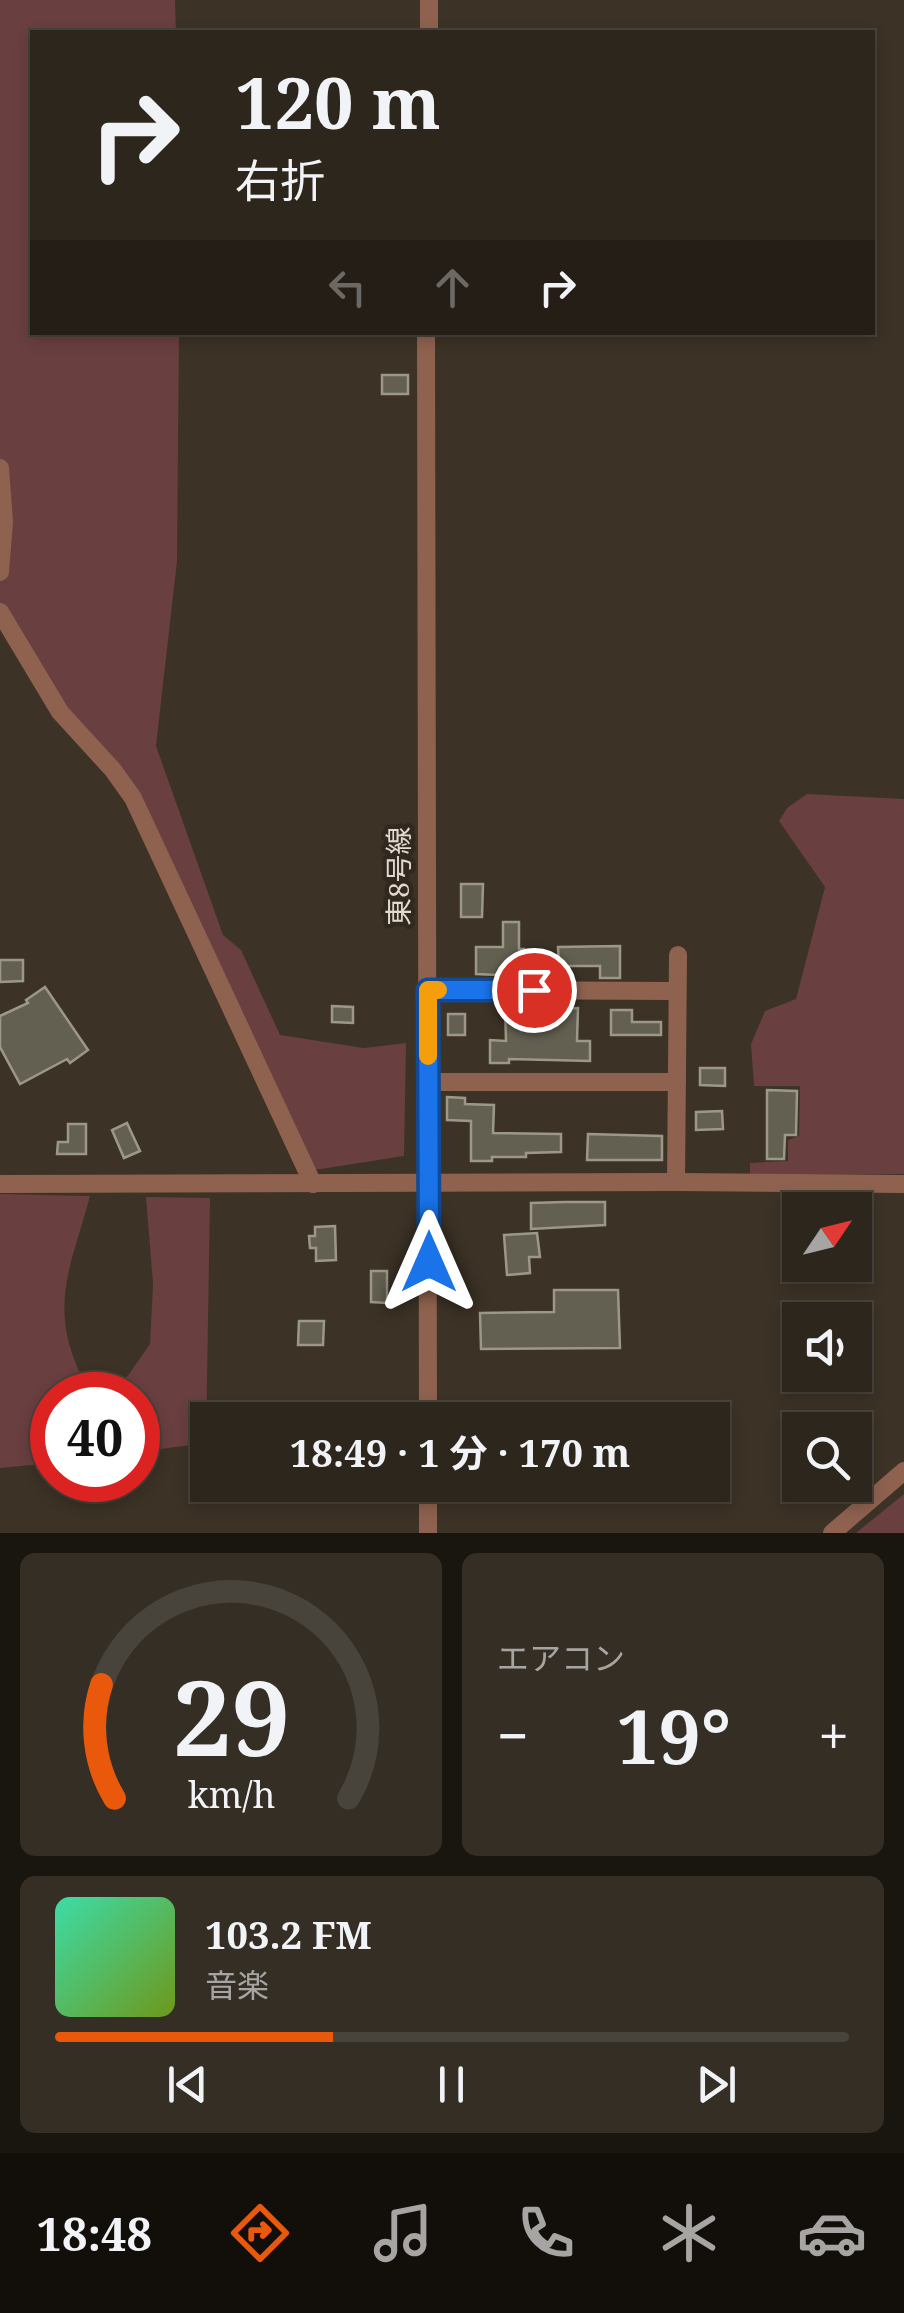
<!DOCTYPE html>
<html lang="ja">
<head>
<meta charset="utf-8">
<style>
  body { margin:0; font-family:"Noto Serif","Noto Sans JP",serif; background:#352e25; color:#f1f3f6; height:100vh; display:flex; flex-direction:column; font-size:38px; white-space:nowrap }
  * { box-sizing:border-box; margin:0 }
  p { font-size:32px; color:#a7a5a3 }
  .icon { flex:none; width:55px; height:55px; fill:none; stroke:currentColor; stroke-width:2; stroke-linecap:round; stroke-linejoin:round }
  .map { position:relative; height:1533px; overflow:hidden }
  .drawer { display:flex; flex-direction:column; gap:20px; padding:20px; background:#19150f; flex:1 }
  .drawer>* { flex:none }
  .hud { position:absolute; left:30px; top:30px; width:845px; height:305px; border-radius:0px; box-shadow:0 5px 15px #0003,0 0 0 2px #48433b; background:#2d261c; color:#f1f3f6; overflow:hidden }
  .needle { width:65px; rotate:55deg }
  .fabs { position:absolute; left:782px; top:1192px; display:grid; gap:20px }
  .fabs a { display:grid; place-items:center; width:90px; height:90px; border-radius:0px; background:#2d261c; box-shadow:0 5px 15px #0003,0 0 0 2px #48433b; font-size:50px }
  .speed { position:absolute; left:30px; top:1372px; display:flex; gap:20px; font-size:50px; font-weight:700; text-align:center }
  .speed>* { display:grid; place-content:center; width:130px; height:130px; border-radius:50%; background:#2d261c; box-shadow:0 5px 15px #0003,0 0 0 2px #48433b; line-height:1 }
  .speed .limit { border:15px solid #d22; background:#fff; color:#111 }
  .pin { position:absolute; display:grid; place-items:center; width:85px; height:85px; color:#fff; margin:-42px; border:5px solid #fff; border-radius:50%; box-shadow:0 2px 10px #0007 }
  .me { position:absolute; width:110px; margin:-55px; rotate:0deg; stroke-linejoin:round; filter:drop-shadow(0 0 8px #0008) }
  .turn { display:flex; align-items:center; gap:35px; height:210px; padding:0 40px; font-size:45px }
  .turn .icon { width:130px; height:130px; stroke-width:2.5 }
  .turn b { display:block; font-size:70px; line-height:85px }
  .lanes { display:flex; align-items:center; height:95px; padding:0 40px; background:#0003; justify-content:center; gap:50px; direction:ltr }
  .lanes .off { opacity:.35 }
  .big { font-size:75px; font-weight:700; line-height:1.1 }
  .drawer .card { flex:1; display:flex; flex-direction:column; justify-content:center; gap:15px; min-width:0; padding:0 35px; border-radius:15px; background:#352e25 }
  .drawer .dial { align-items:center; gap:0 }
  .dial svg { height:260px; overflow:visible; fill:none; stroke:#48433b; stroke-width:7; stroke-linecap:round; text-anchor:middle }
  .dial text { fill:#f1f3f6; stroke:none }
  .song { display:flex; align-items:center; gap:30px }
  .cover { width:120px; height:120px; border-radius:15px; background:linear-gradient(135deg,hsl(160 70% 55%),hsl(80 70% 35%)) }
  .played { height:10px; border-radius:5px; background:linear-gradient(90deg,#ea580c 35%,#48433b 35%) }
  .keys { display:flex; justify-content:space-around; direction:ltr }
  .heat { display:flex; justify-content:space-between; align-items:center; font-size:55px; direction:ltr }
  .drawer .tiles { flex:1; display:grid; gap:20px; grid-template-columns:1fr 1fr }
  .card:last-child { grid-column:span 2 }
  .trip { position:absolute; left:190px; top:1402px; width:540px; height:100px; border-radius:0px; background:#2d261c; box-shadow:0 5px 15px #0003,0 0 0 2px #48433b; font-weight:700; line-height:100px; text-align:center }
  .dock { display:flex; height:160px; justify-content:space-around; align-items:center; background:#120f0b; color:#a7a5a3 }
  .dock .icon { width:70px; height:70px }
  .dock .on { color:#ea580c }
  .dock b { font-size:45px; color:#f1f3f6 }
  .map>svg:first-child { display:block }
  .green { fill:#693f40 }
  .building { fill:#646051; stroke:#9c9887; stroke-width:2.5 }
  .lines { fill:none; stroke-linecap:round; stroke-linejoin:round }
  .minor { stroke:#8e624f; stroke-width:18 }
  .route-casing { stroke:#114b97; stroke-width:25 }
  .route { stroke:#1a73e8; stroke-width:18 }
  .slow { stroke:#f59e0b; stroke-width:18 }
  .labels { text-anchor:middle; stroke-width:9; stroke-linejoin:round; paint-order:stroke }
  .street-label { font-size:28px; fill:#e0dad2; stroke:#32281d }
</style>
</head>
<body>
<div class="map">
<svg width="904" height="1533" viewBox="0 0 904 1533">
  <rect width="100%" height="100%" fill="#3c3226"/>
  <!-- green -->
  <g class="green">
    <path d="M0 0H175L176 32H32V332L179 333 177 561 156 746 223 935 241 950 280 1035 364 1048 406 1043 404 1156 308 1171 174 885 97 753 0 612Z"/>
    <path d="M807 794 904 799V1174L750 1175V1163L788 1161V1140L799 1136 800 1086H754L751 1044 765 1011 796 999 825 887 779 821 787 808Z"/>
    <path d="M0 1194 90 1196C71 1267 47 1308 83 1379L127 1377 150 1344 153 1284 146 1197 210 1198 206 1443 138 1452V1395H52V1463L0 1468Z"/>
    <path d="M904 1494V1533H856Z"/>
  </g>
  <!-- building -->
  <g class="building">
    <rect x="382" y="375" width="26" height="19"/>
    <path d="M461 884H483L482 917H461Z"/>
    <path d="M503 922H519V949H524V976L476 974V947H503Z"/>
    <path d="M620 946V978H600V966H559L558 947Z"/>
    <path d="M0 960H23V981L0 982Z"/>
    <path d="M45 987 88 1050 70 1063 67 1059 20 1084 0 1047V1016L28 1003 26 1000Z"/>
    <path d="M332 1006 353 1007V1023L332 1022Z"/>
    <path d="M505 1007H523V1011L578 1008 577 1041H590V1061L509 1059V1063H490V1040L506 1041Z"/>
    <path d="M611 1010H632V1022H661V1035H611Z"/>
    <rect x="448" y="1014" width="17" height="21"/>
    <path d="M700 1068H725V1086L700 1085Z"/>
    <path d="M767 1090 797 1091 796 1135H785L784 1159H767Z"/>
    <path d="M447 1097 465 1098V1104L494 1105 493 1133 561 1134V1152L526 1153V1157H492V1161H471V1121L447 1120Z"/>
    <path d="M722 1111 723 1129 696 1130V1112Z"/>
    <path d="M127 1123 140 1151 124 1158 112 1130Z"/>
    <path d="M68 1124H86V1154H57L58 1142H68Z"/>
    <path d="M588 1134 662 1136V1160H587Z"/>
    <path d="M565 1202H605V1225L531 1229V1203Z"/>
    <path d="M335 1226 336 1260 316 1261V1248H310L309 1236H315V1227Z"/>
    <path d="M537 1233 540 1257H529L530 1273 507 1275 504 1235Z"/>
    <path d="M371 1271H387V1303L371 1302Z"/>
    <path d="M554 1290H618L620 1348 481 1349 480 1313 554 1312Z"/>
    <path d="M299 1321H324L323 1345H298Z"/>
  </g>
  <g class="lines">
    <!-- minor -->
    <g class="minor">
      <path d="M429 32V0"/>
      <path d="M426 332 428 1420"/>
      <path d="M0 468 4 522 0 572"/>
      <path d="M0 612 60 712 113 770 133 798 313 1184"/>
      <path d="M428 990 677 991"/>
      <path d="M428 1082H677"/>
      <path d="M676 1182 678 955"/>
      <path d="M0 1184 676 1182 904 1184"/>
      <path d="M428 1533V1485"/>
      <path d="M832 1533 904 1471"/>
    </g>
  </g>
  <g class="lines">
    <defs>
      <path id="route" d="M429 1262 428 990H534"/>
    </defs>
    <!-- route casing -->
    <use href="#route" class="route-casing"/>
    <!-- route -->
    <use href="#route" class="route"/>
    <!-- slow -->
    <path class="slow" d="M428 1056V990H438"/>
  </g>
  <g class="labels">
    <!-- street labels -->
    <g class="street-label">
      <text transform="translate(399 876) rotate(-90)" y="10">東8号線</text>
    </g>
  </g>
</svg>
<div class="fabs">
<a><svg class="needle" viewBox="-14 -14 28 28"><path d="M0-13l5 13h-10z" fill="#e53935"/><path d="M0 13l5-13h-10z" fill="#a7a5a3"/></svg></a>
<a><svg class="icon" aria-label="sound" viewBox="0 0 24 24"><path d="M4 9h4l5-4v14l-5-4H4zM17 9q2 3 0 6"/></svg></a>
<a><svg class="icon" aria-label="search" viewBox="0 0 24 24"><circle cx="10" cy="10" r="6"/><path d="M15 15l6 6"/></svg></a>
</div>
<div class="speed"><div class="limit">40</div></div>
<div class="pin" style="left:534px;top:990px;background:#d93025"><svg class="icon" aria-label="arrive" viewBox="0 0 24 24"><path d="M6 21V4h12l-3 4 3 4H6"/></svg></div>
<svg class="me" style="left:429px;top:1262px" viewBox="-20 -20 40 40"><path d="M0-17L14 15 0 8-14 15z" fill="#1a73e8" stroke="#fff" stroke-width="4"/></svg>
<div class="trip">18:49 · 1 分 · 170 m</div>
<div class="hud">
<div class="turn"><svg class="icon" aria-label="right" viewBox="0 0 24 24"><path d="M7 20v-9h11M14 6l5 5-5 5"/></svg><div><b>120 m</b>右折</div></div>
<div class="lanes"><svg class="icon off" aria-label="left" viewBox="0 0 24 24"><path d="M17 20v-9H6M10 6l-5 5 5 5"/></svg><svg class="icon off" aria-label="ahead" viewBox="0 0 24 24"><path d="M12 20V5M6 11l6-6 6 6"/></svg><svg class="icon" aria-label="right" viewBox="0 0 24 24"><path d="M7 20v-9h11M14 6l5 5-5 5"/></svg></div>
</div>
</div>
<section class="drawer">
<div class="tiles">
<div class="card dial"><svg viewBox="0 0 100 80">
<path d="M14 69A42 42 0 1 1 86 69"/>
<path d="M14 69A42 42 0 0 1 10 34" stroke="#ea580c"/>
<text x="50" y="56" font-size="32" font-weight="700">29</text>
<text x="50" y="72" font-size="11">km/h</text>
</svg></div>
<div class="card"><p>エアコン</p>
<div class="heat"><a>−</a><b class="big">19°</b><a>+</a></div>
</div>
<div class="card">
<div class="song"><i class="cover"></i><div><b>103.2 FM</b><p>音楽</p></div></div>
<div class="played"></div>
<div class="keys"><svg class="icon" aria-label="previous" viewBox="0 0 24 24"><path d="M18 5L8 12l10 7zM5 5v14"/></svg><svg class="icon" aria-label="pause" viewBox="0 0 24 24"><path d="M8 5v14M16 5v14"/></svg><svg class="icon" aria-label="next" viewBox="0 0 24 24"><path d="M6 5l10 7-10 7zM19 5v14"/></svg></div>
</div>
</div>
</section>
<nav class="dock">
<b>18:48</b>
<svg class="icon on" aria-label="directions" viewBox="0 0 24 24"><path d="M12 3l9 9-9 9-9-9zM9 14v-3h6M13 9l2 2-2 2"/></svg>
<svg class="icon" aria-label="music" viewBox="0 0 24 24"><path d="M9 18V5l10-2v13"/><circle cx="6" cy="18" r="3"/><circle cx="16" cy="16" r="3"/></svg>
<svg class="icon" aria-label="phone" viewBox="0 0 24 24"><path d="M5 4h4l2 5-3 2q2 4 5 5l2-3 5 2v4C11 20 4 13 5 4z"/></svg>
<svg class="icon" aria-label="climate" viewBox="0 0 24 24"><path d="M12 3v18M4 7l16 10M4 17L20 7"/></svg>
<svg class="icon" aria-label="car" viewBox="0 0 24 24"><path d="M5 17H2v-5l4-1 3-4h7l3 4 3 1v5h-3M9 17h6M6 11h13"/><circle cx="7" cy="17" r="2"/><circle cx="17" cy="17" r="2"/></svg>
</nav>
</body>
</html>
